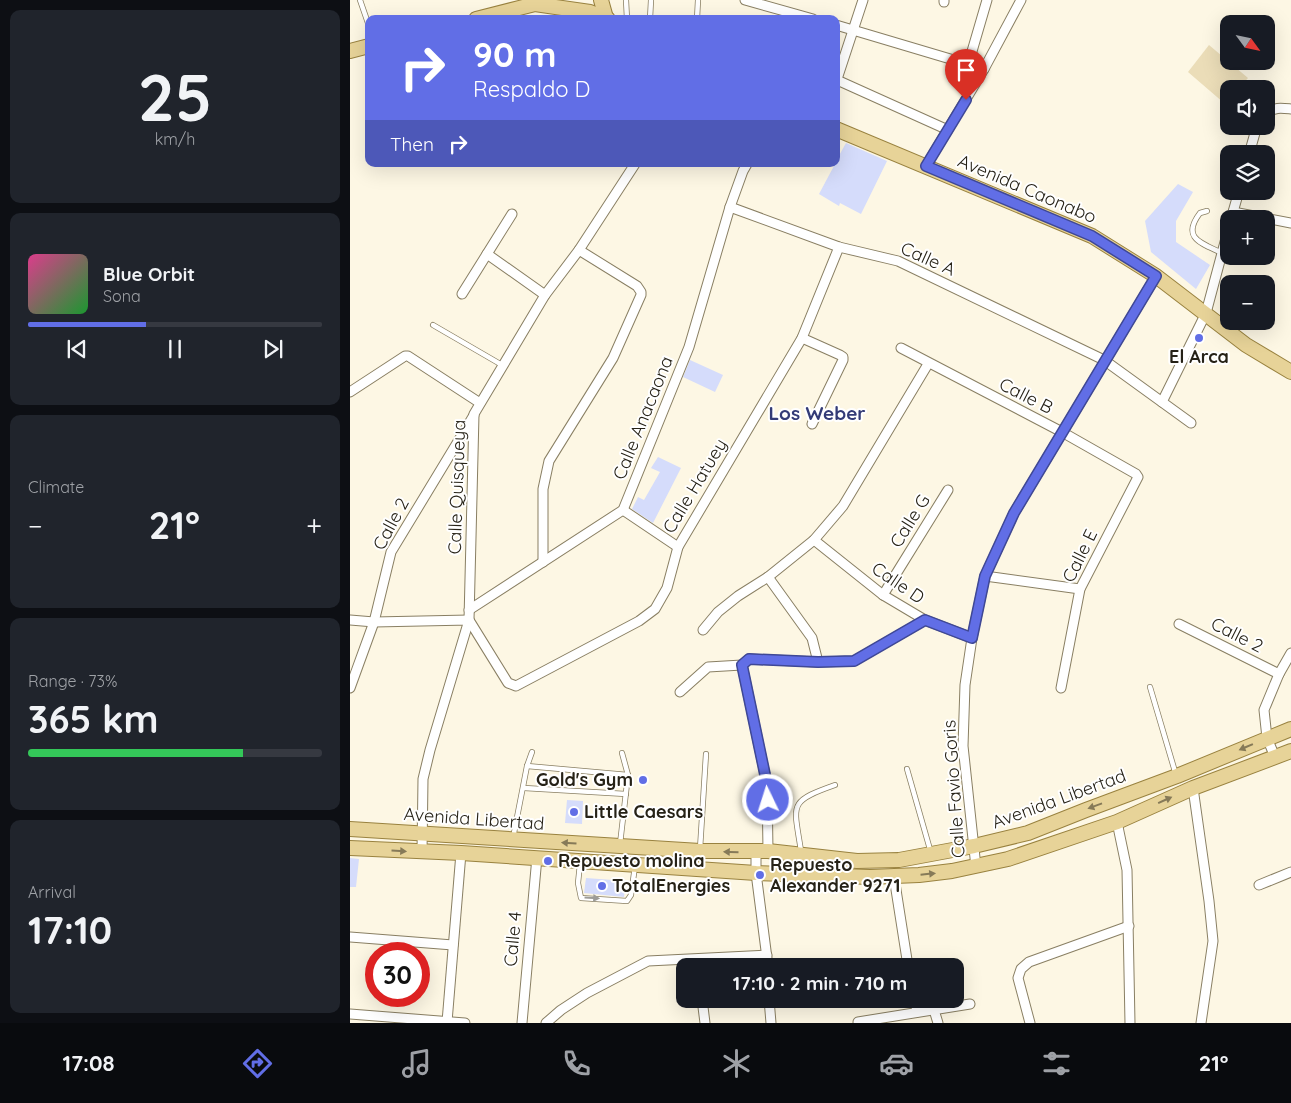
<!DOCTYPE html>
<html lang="en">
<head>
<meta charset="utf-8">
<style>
  body { margin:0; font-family:Quicksand,sans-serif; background:#20242c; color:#f1f3f6; height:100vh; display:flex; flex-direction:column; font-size:19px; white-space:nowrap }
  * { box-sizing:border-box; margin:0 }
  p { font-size:16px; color:#9ea1a6 }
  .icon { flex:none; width:28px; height:28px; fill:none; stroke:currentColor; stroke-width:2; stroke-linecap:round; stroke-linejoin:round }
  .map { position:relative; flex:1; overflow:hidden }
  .sheet { display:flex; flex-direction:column; gap:10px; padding:10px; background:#0d0f14; width:350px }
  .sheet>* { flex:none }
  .guide { position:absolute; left:15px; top:15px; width:475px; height:152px; border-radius:10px; box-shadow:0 5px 20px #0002; background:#616ee6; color:#fff; overflow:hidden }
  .needle { width:32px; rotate:123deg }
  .fabs { position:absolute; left:870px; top:15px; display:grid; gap:10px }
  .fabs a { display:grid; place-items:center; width:55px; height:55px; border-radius:10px; background:#171b24; box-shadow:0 5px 20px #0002; font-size:25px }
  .speed { position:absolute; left:15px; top:942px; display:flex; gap:10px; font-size:25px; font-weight:700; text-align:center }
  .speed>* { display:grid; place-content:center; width:65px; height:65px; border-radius:50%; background:#171b24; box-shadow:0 5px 20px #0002; line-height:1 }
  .speed .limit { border:8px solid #d22; background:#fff; color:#111 }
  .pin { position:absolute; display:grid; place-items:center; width:42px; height:42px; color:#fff; margin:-51px -21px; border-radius:50% 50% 50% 0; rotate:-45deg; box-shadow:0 0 5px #0007 }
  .pin .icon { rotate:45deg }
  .me { position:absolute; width:55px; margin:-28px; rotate:356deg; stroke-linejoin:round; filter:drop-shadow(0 0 4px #0008) }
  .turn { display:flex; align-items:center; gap:18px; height:105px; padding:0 25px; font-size:22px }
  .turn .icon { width:65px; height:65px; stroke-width:2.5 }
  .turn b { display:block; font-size:35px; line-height:42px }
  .then { display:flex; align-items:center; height:48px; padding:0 25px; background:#0003; gap:10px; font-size:19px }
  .big { font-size:38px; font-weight:800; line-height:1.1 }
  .sheet .tile { flex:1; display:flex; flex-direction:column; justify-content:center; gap:8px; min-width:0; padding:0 18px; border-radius:10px; background:#20242c }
  .sheet .dial { align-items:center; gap:0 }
  .dial b { font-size:65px; line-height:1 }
  .song { display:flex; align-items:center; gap:15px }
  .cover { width:60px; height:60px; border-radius:8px; background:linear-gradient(135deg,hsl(330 70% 55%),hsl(130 70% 35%)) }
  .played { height:5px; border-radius:2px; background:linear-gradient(90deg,#616ee6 40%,#363941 40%) }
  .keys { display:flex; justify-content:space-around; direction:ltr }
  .heat { display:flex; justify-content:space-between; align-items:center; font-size:28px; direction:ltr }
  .charge { height:8px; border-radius:4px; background:linear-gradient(90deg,#34c759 73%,#363941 0) }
  .trip { position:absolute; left:326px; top:958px; width:288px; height:50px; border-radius:10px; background:#171b24; box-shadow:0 5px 20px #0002; font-weight:800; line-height:50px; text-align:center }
  .menu { display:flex; height:80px; justify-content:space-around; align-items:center; background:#090b0e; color:#9ea1a6 }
  .menu .icon { width:35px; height:35px }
  .menu .on { color:#616ee6 }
  .menu b { font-size:22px; color:#f1f3f6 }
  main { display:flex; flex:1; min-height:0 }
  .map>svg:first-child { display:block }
  .green { fill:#ebddb8 }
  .building { fill:#d5dcfb }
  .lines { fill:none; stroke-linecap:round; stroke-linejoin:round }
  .lane-casing { stroke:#897f63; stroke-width:6 }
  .street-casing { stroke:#897f63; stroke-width:11 }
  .primary-casing { stroke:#99823f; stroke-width:16 }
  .lane { stroke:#fff; stroke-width:4.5 }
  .street { stroke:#fff; stroke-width:9 }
  .primary { stroke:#e7d398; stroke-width:14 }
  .oneway { fill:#867a58 }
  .oneway2 { fill:#9d9c97 }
  .route-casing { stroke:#3f4896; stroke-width:12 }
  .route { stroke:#616ee6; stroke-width:9 }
  .poi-dot { fill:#616ee6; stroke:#fff; stroke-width:2 }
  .labels { text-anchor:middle; stroke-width:4; stroke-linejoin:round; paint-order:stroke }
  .street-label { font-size:18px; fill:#262217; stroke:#fff }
  .poi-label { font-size:18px; font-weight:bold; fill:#262217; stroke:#fff; text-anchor:start }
  .neighbourhood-label { font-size:19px; font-weight:bold; fill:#333b76; stroke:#fff }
</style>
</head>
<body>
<main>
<section class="sheet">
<div class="tile dial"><b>25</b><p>km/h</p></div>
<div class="tile">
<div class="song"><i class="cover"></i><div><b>Blue Orbit</b><p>Sona</p></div></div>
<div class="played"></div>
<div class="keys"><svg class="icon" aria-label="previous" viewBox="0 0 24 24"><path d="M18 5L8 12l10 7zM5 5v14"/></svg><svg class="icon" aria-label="pause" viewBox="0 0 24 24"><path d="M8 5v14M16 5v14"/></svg><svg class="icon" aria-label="next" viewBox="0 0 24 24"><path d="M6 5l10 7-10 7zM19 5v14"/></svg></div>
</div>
<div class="tile"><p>Climate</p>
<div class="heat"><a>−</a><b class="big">21°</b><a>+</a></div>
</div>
<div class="tile"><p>Range · 73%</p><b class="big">365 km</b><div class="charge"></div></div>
<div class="tile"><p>Arrival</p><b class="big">17:10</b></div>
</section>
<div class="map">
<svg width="941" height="1023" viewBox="0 0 941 1023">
  <rect width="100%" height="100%" fill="#fdf7e4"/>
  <!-- green -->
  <path class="green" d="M859 45 898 78 888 89H879V98L874 103 838 72Z"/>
  <!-- building -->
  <g class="building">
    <path d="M496 143 537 161 511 214 490 203 489 206 469 194 485 164H486V161Z"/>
    <path d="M828 184 843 192 826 221V242L860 265 846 289 801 252 795 221Z"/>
    <path d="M340 360 373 375 365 392 333 377Z"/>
    <path d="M308 457 331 468 303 523 282 509 288 497 294 500 310 472 301 468Z"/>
    <path d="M217 800 233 801 232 824 215 823Z"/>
    <path d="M0 858 9 859 6 887H0Z"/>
    <path d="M236 878 276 881 274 897 234 893Z"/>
  </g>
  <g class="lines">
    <defs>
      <g id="lane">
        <path d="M10 0 19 26"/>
        <path d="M276 0 277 19"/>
        <path d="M300 19 301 0"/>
        <path d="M347 19 348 0"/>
        <path d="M857 211 850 213C831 238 851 243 872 253"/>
        <path d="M83 325 152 365"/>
        <path d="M800 687 826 775"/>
        <path d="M177 766 278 775"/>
        <path d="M557 769 581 853"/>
        <path d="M174 788 276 794"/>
        <path d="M163 838 177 766 182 752"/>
        <path d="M270 844 278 775 272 753"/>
        <path d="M350 849 356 754"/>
        <path d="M451 851C444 804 437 802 485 785"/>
        <path d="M230 864 228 883 231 898 277 901 281 895 285 866"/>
      </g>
      <g id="street">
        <path d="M395 0 463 19"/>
        <path d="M594 2V0"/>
        <path d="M486 25 634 69"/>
        <path d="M618 65 637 0"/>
        <path d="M487 80 598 130"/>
        <path d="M486 82 513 0"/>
        <path d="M916 113C925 107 931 108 941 109"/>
        <path d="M899 154 907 126"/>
        <path d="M576 166 634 69 671 0"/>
        <path d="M380 207 489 247 548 261 754 360 841 423"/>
        <path d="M883 212 941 223"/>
        <path d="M881 219 889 191"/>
        <path d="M137 254 195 295"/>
        <path d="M112 294 162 214"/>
        <path d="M452 338 490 355 493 357V360L462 424"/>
        <path d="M551 348 712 432 786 474 788 477 730 589 711 688"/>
        <path d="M0 392 55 356H58L130 403"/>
        <path d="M812 402 856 313 879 227"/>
        <path d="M273 510 328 547"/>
        <path d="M464 540 533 595 575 620 622 638"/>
        <path d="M193 562V489L199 461 263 358 291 295V292L287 286 229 250"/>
        <path d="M635 576 730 589"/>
        <path d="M418 577 462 638 468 662"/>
        <path d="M533 595 598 490"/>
        <path d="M119 610 273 510 339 347 380 207 393 171 397 164"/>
        <path d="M0 620 24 622 119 620 158 683 166 686 289 621 305 609 317 588 328 547 452 338 489 247"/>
        <path d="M829 624 929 674"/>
        <path d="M353 630 368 612 388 596 418 577 464 540 493 506 578 364"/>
        <path d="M0 688 24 622 41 552 124 415"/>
        <path d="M330 692 358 667 392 665"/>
        <path d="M925 757 917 738 914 710 929 674 941 653"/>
        <path d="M843 788 859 901 863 941 851 1023"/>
        <path d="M767 822 777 870 780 1023"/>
        <path d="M406 851V873L418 966"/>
        <path d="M418 851 417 784 392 665 399 659 468 662 504 661 575 620"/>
        <path d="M72 852 73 779 80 750 119 620 124 414 195 295 229 250 285 164"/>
        <path d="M626 867 613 746 615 685 622 638 635 576 664 513 806 276"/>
        <path d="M544 877 558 966"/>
        <path d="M909 885 941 872"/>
        <path d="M0 937 103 945"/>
        <path d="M352 999 355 1023"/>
        <path d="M419 999 421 1023"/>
        <path d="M565 999 567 1012"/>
        <path d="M584 1010 588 1023"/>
        <path d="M0 1014 115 1023"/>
        <path d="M97 1022 111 853"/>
        <path d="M508 1022 620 1004"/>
        <path d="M172 1023 187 857"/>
        <path d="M196 1023 211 1010 237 993 298 961 417 955"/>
        <path d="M680 1023 668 978 671 969 679 962 779 926"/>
      </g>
      <g id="primary">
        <path d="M251 0 256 18"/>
        <path d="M126 19 185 4 240 12 258 19"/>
        <path d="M0 51 19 46"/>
        <path d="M486 129 742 236 806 276 896 345 941 372"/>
        <path d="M0 829 350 851H418L507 861 549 860 624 846 678 833 736 810 827 776 941 729"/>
        <path d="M0 848 111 853 406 873 520 877 569 875 602 871 658 859 767 822 843 788 941 751"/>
      </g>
    </defs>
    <!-- lane casing -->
    <use href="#lane" class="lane-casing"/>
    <!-- street casing -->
    <use href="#street" class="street-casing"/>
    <!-- primary casing -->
    <use href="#primary" class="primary-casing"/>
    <!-- lane -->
    <use href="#lane" class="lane"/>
    <!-- street -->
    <use href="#street" class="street"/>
    <!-- primary -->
    <use href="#primary" class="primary"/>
  </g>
  <!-- one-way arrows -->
  <defs><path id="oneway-solid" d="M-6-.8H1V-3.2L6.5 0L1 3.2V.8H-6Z" transform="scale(1.25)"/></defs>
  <g class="oneway">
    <use href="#oneway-solid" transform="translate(896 747) rotate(157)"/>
    <use href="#oneway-solid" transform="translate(815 800) rotate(-24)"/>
    <use href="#oneway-solid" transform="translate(745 806) rotate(160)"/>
    <use href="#oneway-solid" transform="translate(219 843) rotate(-176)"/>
    <use href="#oneway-solid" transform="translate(49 851) rotate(3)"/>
    <use href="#oneway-solid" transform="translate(381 852) rotate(-178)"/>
    <use href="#oneway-solid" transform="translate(578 874) rotate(-6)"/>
  </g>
  <use class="oneway2" href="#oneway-solid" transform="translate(242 898) rotate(4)"/>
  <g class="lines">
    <defs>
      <path id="route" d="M418 800 417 784 392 665 399 659 468 662 504 661 575 620 622 638 635 576 664 513 806 276 742 236 576 166 616 100"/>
    </defs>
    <!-- route casing -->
    <use href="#route" class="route-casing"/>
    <!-- route -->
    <use href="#route" class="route"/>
  </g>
  <!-- markers -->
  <g class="poi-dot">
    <circle cx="849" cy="338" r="5"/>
    <circle cx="293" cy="780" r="5"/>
    <circle cx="224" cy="812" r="5"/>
    <circle cx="198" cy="861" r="5"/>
    <circle cx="410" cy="875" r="5"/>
    <circle cx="252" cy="886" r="5"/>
  </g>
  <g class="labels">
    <!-- street labels -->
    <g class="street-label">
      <text transform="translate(677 189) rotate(23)" y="6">Avenida Caonabo</text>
      <text transform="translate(578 259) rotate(24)" y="6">Calle A</text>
      <text transform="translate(676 396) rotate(27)" y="6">Calle B</text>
      <text transform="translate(293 418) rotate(-68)" y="6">Calle Anacaona</text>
      <text transform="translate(345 486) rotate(-59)" y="6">Calle Hatuey</text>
      <text transform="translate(107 487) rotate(-88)" y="6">Calle Quisqueya</text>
      <text transform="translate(560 521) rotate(-58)" y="6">Calle G</text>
      <text transform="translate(41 524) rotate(-62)" y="6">Calle 2</text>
      <text transform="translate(730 556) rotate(-64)" y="6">Calle E</text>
      <text transform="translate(548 583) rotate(34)" y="6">Calle D</text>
      <text transform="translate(887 635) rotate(27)" y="6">Calle 2</text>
      <text transform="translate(604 789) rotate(-94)" y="6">Calle Favio Goris</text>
      <text transform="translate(709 799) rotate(-20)" y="6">Avenida Libertad</text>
      <text transform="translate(124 819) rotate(4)" y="6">Avenida Libertad</text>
      <text transform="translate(163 939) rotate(-85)" y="6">Calle 4</text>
    </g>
    <!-- poi labels -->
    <g class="poi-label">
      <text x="849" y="363" text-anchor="middle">El Arca</text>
      <text x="283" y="786" text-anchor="end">Gold's Gym</text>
      <text x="234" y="818">Little Caesars</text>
      <text x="208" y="867">Repuesto molina</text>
      <text x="420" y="871">Repuesto<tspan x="420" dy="21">Alexander 9271</tspan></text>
      <text x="262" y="892">TotalEnergies</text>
    </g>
    <!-- neighbourhood labels -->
    <g class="neighbourhood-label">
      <text x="467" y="420">Los Weber</text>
    </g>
  </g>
</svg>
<div class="fabs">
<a><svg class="needle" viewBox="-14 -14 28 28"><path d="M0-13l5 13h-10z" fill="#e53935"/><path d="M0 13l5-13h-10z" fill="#9ea1a6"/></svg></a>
<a><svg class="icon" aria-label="sound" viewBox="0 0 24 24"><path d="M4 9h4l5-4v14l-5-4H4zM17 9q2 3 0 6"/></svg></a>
<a><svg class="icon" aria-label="layers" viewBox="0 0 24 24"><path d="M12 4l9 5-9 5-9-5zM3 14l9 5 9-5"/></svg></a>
<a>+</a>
<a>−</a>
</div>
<div class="speed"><div class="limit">30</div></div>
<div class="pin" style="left:616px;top:100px;background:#d93025"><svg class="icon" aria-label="arrive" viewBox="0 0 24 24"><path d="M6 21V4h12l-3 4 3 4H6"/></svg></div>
<svg class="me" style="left:418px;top:800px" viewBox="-20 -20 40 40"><circle r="17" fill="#616ee6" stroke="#fff" stroke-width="3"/><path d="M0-11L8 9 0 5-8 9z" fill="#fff"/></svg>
<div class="trip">17:10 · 2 min · 710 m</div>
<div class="guide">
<div class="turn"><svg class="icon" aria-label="right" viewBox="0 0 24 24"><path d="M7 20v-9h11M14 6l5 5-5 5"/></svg><div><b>90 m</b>Respaldo D</div></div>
<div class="then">Then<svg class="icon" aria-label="right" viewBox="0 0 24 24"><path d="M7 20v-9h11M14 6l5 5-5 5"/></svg></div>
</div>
</div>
</main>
<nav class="menu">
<b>17:08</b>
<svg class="icon on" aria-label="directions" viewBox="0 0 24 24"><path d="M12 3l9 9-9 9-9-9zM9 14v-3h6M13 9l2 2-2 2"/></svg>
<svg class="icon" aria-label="music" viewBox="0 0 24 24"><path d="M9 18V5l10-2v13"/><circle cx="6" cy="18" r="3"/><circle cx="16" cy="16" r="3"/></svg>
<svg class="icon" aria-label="phone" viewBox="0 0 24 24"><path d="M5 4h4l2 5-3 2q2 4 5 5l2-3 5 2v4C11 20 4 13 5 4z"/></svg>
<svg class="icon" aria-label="climate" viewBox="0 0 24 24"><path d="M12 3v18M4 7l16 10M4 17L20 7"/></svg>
<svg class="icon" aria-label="car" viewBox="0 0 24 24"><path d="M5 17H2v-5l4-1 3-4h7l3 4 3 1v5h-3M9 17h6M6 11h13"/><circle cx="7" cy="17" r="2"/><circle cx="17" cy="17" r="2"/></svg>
<svg class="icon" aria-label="filters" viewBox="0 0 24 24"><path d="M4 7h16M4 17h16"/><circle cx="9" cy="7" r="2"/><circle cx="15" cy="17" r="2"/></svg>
<b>21°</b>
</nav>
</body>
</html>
